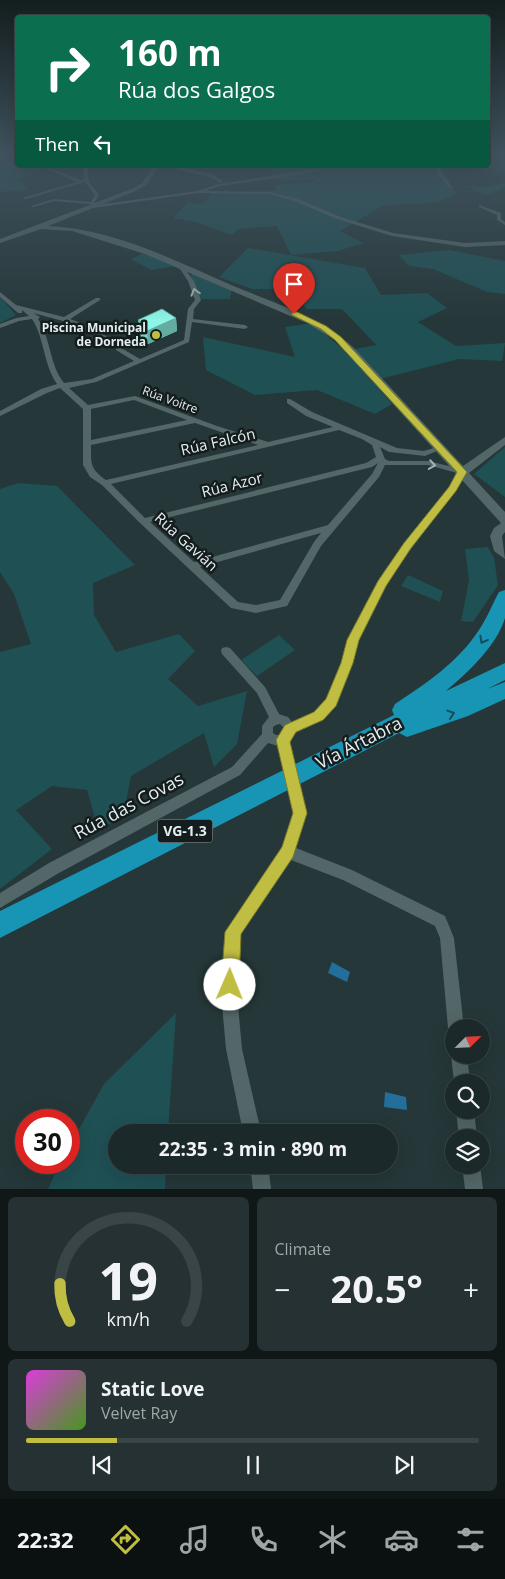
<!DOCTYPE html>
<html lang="en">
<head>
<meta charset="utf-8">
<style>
  body { margin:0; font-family:"Open Sans",sans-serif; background:#253132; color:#f1f3f6; height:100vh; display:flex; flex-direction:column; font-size:19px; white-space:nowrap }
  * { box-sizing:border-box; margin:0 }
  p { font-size:16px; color:#a0a6a8 }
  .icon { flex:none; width:28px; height:28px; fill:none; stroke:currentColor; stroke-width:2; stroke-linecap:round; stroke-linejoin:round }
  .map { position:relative; height:1189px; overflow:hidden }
  .drawer { display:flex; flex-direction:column; gap:8px; padding:8px; background:#0f1717; flex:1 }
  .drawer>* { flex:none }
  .hud { position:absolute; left:15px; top:15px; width:475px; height:152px; border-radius:5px; box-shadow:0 5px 20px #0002,0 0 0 1px #3a4547; background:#0b6e4f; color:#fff; overflow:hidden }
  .needle { width:32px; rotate:66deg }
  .buttons { position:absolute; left:445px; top:1019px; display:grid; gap:10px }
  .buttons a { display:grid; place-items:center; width:45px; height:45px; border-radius:50%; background:#1c292a; box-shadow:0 5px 20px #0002,0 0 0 1px #3a4547; font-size:25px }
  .speed { position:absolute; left:15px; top:1109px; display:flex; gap:10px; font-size:25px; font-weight:700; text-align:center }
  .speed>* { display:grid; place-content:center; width:65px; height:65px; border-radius:50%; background:#1c292a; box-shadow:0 5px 20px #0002,0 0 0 1px #3a4547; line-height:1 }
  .speed .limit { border:8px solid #d22; background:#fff; color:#111 }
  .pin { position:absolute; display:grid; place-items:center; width:42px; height:42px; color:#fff; margin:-51px -21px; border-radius:50% 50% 50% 0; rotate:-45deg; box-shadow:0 0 5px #0007 }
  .pin .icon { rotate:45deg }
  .me { position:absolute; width:55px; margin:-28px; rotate:1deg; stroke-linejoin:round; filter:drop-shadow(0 0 4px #0008) }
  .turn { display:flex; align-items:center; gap:18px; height:105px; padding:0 20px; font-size:22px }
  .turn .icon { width:65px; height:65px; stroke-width:2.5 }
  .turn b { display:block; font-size:35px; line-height:42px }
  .then { display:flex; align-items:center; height:48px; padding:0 20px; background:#0003; gap:10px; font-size:19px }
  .big { font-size:38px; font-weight:700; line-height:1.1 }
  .drawer .tile { flex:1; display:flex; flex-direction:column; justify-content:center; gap:8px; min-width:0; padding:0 18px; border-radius:8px; background:#253132 }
  .drawer .dial { align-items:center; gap:0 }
  .dial svg { height:130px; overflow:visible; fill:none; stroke:#3a4547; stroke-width:7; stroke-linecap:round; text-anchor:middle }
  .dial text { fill:#f1f3f6; stroke:none }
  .song { display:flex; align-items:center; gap:15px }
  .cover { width:60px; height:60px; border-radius:8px; background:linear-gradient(135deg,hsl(300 70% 55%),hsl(100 70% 35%)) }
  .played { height:5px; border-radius:2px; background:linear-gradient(90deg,#bfbe42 20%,#3a4547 20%) }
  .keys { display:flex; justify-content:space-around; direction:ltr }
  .heat { display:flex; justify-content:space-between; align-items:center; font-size:28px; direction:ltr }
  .drawer .tiles { flex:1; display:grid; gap:8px; grid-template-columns:1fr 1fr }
  .tile:last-child { grid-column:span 2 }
  .trip { position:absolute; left:108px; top:1124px; width:290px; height:50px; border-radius:25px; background:#1c292a; box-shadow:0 5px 20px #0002,0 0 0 1px #3a4547; font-weight:700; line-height:50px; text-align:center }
  .dock { display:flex; height:80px; justify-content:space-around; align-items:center; background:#0b1011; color:#a0a6a8 }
  .dock .icon { width:35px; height:35px }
  .dock .current { color:#bfbe42 }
  .dock b { font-size:22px; color:#f1f3f6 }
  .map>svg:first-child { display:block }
  .green { fill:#1f5054 }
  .water { fill:#236e9b }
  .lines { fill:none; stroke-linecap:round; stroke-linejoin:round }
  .stream { stroke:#236e9b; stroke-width:1 }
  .street { fill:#536668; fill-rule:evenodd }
  .secondary { fill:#536668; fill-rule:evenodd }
  .highway { fill:#1894b4; fill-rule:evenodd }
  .wall { fill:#78d3c6 }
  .shaded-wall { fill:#62aca1 }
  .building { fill:#8cf5e6; stroke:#62aca1 }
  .oneway { stroke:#a2b1b2 }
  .oneway2 { stroke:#164c59 }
  .route { fill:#bfbe42; stroke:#7c7c2b }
  .poi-dot { fill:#bfbe42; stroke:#141c1d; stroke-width:2 }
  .labels { text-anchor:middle; stroke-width:5; stroke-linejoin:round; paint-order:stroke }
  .far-poi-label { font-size:12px; font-weight:bold; fill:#e3eeef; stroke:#141c1d; text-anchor:end }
  .far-street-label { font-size:12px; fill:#e3eeef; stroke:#141c1d }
  .shield { fill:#141c1d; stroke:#a5afb0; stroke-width:1 }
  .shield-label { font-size:14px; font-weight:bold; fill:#e3eeef }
  .street-label { font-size:15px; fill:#e3eeef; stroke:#141c1d }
  .near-street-label { font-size:18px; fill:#e3eeef; stroke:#141c1d }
</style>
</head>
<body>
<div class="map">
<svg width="505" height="1189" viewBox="0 0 505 1189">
  <rect width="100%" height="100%" fill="#253738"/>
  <!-- green -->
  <g class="green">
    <path d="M0 155H17L18 165H37L43 171 17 179 28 189 0 192Z"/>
    <path d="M488 155H502L505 159V173L476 165H488Z"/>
    <path d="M264 165H440L456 194 436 203 384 205 340 231 363 243 338 251 291 255 277 226 238 229 232 235 196 222 173 218 187 203 203 204 212 193 276 191 275 185 317 181 315 179 276 182 274 179 276 176Z"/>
    <path d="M505 183V187L487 195 464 186 487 187Z"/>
    <path d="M248 248 365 268 381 295 427 293 447 308 418 322 456 346 505 343 502 361 459 359 372 381 392 404 375 414 317 390 255 395 206 370 203 337 295 357 285 327 312 323 345 351 376 345 342 309H307L288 289H252L219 277Z"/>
    <path d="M449 250 505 261V294L487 292 433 269 409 266 399 255Z"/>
    <path d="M144 253 175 266 151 270 131 259Z"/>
    <path d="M193 273 232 289 230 299H201L191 276Z"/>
    <path d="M0 297 16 315 0 323Z"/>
    <path d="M505 447V497L474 474Z"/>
    <path d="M18 483 57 486 135 565 93 583 94 615 116 652 179 634 195 651 168 679 198 706 247 691 237 744 214 767 204 733 131 776 123 818 98 829 87 790 52 786 16 810 52 849 0 889V652L31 644 14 594 0 572V489Z"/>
    <path d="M488 547 494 558 498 585 473 622 461 621 469 580 465 549Z"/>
    <path d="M408 575 443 591 440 602 401 586Z"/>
    <path d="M279 635 295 650 257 676 241 660Z"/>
    <path d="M176 1013 168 1132H116V1165H166L165 1189H48L60 1163 69 1162V1147L104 1084Z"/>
  </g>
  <!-- water -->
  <g class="water">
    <path d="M332 962 350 972 347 982 328 973Z"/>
    <path d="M385 1092 406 1097 407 1110 384 1107Z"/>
  </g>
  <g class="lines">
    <!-- stream -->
    <path class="stream" d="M492 155 505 158"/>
    <!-- street -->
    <g class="street">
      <path d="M83 165H87L89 182 99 195 94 203 96 205 197 191 219 184 341 165 292 176 220 186 206 191 270 192 298 199 341 217 393 233 465 243 505 241V245L465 247 392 236 337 219 294 201 270 194 198 193 94 208 90 204 54 201 33 207 31 206 54 199 91 202 95 195 85 182 26 199 22 198 77 182 47 169V167L81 180 84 179Z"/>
      <path d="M169 165 212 174 224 182 220 183C205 171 185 176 169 165Z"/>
      <path d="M441 165H445L440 171 453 188H449L436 171Z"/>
      <path d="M479 205 501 213V219L505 222V225L497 220V215L479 207Z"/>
      <path d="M181 264 194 281 201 300 194 309 193 319 245 325 248 327 245 329 192 322 189 342 96 382 69 388 88 405 135 396 217 426 268 442 333 427 306 416 287 403V399H290L312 412 397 448 424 451 440 446 444 448 425 456 389 452 380 447 385 459 389 461H428L465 470 466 472 455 491 392 574 358 640 352 663 335 705 323 720 295 733 289 742 307 813 296 848 352 870 445 916 454 938 464 1028H454V1035L450 1034 448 1028 440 938 435 926 343 880 291 860 240 933 238 1005 242 1049 261 1132H243L226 1049 222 1005 226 931 282 848 293 813 278 746 268 743 240 775 59 873 0 908V893L49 863 232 767 262 734V726L269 717 257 693 222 654 221 651 222 648 226 647 230 648 265 687 279 714 288 717 292 722 315 712 326 699 342 663 348 640 385 570 449 488 457 473 428 465H385L379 477 321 546 287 606 256 613 231 608 140 523 102 485 90 477 83 465V409L60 388 47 393 0 416V411L41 389 57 384C43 364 45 339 32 319L19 321 0 328V324L16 318 29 316 22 310V313H18L0 297V292L16 305 64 317 96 298H100V300L70 319C88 325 103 336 121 342V348L140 359 184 340 188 309 195 300 188 281 178 266ZM33 313 78 325 102 339 116 344V350L134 361 92 379 64 383C49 364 51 338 38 319L40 317ZM134 400 187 420 91 440V409ZM195 423 258 445 106 480C90 469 91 464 91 445ZM339 430 362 439 372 445 376 457 366 463 145 518 111 484ZM378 463 372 474 328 525 194 562 150 522 372 467ZM321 533 314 542 280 600 256 605 238 602 200 567ZM276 725 280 724 283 727V733L280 735H276L273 733V727Z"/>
      <path d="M453 1049 454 1055H467L470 1082H454L451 1055Z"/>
      <path d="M456 1110H474L477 1138H459Z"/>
      <path d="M250 1165H268L271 1189H253Z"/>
      <path d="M462 1165H480L483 1189H465Z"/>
    </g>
    <!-- secondary -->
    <path class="secondary" d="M154 165H160L146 185 138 190 48 226C112 228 178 262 236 287 277 304 321 318 354 348L463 466 505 437V445L469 473 505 512V532L502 536 505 559 494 551 490 536 494 528 501 523 335 340 307 323 145 254 72 231 41 229 0 243V239L134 188 142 183Z"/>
    <!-- highway -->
    <path class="highway" d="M505 590C505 599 505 610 505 618 496 647 468 672 446 691L505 663V680L487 689 505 682V699L468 716 407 737 399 733 0 938V911L394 715 392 710 395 704C427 683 458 662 479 630 487 618 492 605 499 592Z"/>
  </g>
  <!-- wall -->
  <path class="wall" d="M176 318 177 331 148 344 141 340 138 320Z"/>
  <!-- shaded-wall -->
  <path class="shaded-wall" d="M176 318 177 331 148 344 147 331Z"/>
  <!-- building -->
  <path class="building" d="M162 309 176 318 147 331 139 327 146 324 138 320Z"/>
  <!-- one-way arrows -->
  <defs><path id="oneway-chevron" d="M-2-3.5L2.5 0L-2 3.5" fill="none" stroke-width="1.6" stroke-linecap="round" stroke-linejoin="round" transform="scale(1.25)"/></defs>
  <g class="oneway">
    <use href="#oneway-chevron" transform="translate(195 292) rotate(-106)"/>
    <use href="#oneway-chevron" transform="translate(432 465) rotate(9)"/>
  </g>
  <g class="oneway2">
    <use href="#oneway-chevron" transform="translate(483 640) rotate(119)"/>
    <use href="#oneway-chevron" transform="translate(451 714) rotate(-18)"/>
  </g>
  <!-- sky -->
  <linearGradient id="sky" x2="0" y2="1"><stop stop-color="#141e1f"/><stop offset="0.48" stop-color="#40535e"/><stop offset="1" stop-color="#40535e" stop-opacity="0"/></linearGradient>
  <rect width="505" height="321" fill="url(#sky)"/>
  <!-- route -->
  <path class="route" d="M292 312H297L326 326 341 337 467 472 456 491 411 548 386 586 359 640 353 663 336 706 323 720 296 732 290 742 307 813 293 857 241 934 239 985 236 992 230 994 224 992 221 985 225 932 282 847 293 813 276 740 285 725 314 712 326 699 341 663 347 640 378 581 404 543 449 487 457 472 335 340 321 329 292 315Z"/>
  <!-- markers -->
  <circle class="poi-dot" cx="156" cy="335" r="5"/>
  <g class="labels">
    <!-- far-poi labels -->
    <g class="far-poi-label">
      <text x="146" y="332">Piscina Municipal<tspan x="146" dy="14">de Dorneda</tspan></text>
    </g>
    <!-- far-street labels -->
    <g class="far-street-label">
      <text transform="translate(170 400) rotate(20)" y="4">Rúa Voitre</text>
    </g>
    <!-- shield labels -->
    <rect class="shield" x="157.5" y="819.5" width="55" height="23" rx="4"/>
    <g class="shield-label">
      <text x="185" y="836">VG-1.3</text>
    </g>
    <!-- street labels -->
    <g class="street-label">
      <text transform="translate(218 442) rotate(-13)" y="5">Rúa Falcón</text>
      <text transform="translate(232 485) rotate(-14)" y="5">Rúa Azor</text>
      <text transform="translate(186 542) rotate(42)" y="5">Rúa Gavián</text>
    </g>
    <!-- near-street labels -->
    <g class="near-street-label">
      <text transform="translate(359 743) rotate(-27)" y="6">Vía Ártabra</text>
      <text transform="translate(129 806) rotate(-28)" y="6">Rúa das Covas</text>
    </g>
  </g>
</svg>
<div class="buttons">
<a><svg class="needle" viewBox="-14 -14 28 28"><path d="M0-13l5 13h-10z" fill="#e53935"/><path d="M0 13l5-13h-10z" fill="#a0a6a8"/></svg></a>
<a><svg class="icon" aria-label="search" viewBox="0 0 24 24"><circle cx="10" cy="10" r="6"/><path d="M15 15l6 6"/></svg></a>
<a><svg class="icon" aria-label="layers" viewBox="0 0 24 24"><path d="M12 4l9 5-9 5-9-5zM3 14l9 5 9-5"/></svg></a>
</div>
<div class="speed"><div class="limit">30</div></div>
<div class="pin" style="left:294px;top:314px;background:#d93025"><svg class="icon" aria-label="arrive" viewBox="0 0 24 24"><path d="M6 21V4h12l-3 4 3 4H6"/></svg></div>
<svg class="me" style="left:230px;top:985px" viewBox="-20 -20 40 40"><circle r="19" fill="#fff"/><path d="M0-13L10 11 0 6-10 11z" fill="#bfbe42"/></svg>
<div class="trip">22:35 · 3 min · 890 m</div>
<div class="hud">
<div class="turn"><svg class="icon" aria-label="right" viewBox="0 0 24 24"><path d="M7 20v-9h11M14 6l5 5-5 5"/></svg><div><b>160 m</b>Rúa dos Galgos</div></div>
<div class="then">Then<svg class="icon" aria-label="left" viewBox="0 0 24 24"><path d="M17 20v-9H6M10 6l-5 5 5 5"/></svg></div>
</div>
</div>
<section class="drawer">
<div class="tiles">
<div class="tile dial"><svg viewBox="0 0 100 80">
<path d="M14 69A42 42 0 1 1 86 69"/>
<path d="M14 69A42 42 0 0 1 8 46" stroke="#bfbe42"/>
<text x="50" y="56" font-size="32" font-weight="700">19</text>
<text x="50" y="72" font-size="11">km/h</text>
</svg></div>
<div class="tile"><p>Climate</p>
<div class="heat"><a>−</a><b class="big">20.5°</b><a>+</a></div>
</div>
<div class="tile">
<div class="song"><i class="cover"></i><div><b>Static Love</b><p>Velvet Ray</p></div></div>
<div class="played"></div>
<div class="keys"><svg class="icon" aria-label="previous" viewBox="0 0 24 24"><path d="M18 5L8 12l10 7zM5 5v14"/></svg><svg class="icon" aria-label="pause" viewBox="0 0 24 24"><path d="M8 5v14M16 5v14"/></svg><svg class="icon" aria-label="next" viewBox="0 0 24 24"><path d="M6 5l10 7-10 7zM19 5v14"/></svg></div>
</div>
</div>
</section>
<nav class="dock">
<b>22:32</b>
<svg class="icon current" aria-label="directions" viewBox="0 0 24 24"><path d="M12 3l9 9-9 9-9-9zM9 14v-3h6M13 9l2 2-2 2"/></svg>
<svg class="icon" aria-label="music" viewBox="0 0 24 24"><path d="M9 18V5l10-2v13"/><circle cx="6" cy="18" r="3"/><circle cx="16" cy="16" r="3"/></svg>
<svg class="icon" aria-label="phone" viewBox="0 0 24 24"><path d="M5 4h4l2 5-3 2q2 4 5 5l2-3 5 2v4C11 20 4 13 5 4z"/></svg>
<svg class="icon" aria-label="climate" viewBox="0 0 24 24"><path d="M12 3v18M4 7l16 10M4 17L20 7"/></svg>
<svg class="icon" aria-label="car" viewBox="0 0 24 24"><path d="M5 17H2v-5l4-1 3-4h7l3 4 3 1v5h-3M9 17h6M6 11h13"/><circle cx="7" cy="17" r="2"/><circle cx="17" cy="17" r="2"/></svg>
<svg class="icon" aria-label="filters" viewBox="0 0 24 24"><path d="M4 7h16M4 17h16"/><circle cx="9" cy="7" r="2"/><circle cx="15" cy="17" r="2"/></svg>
</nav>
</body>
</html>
